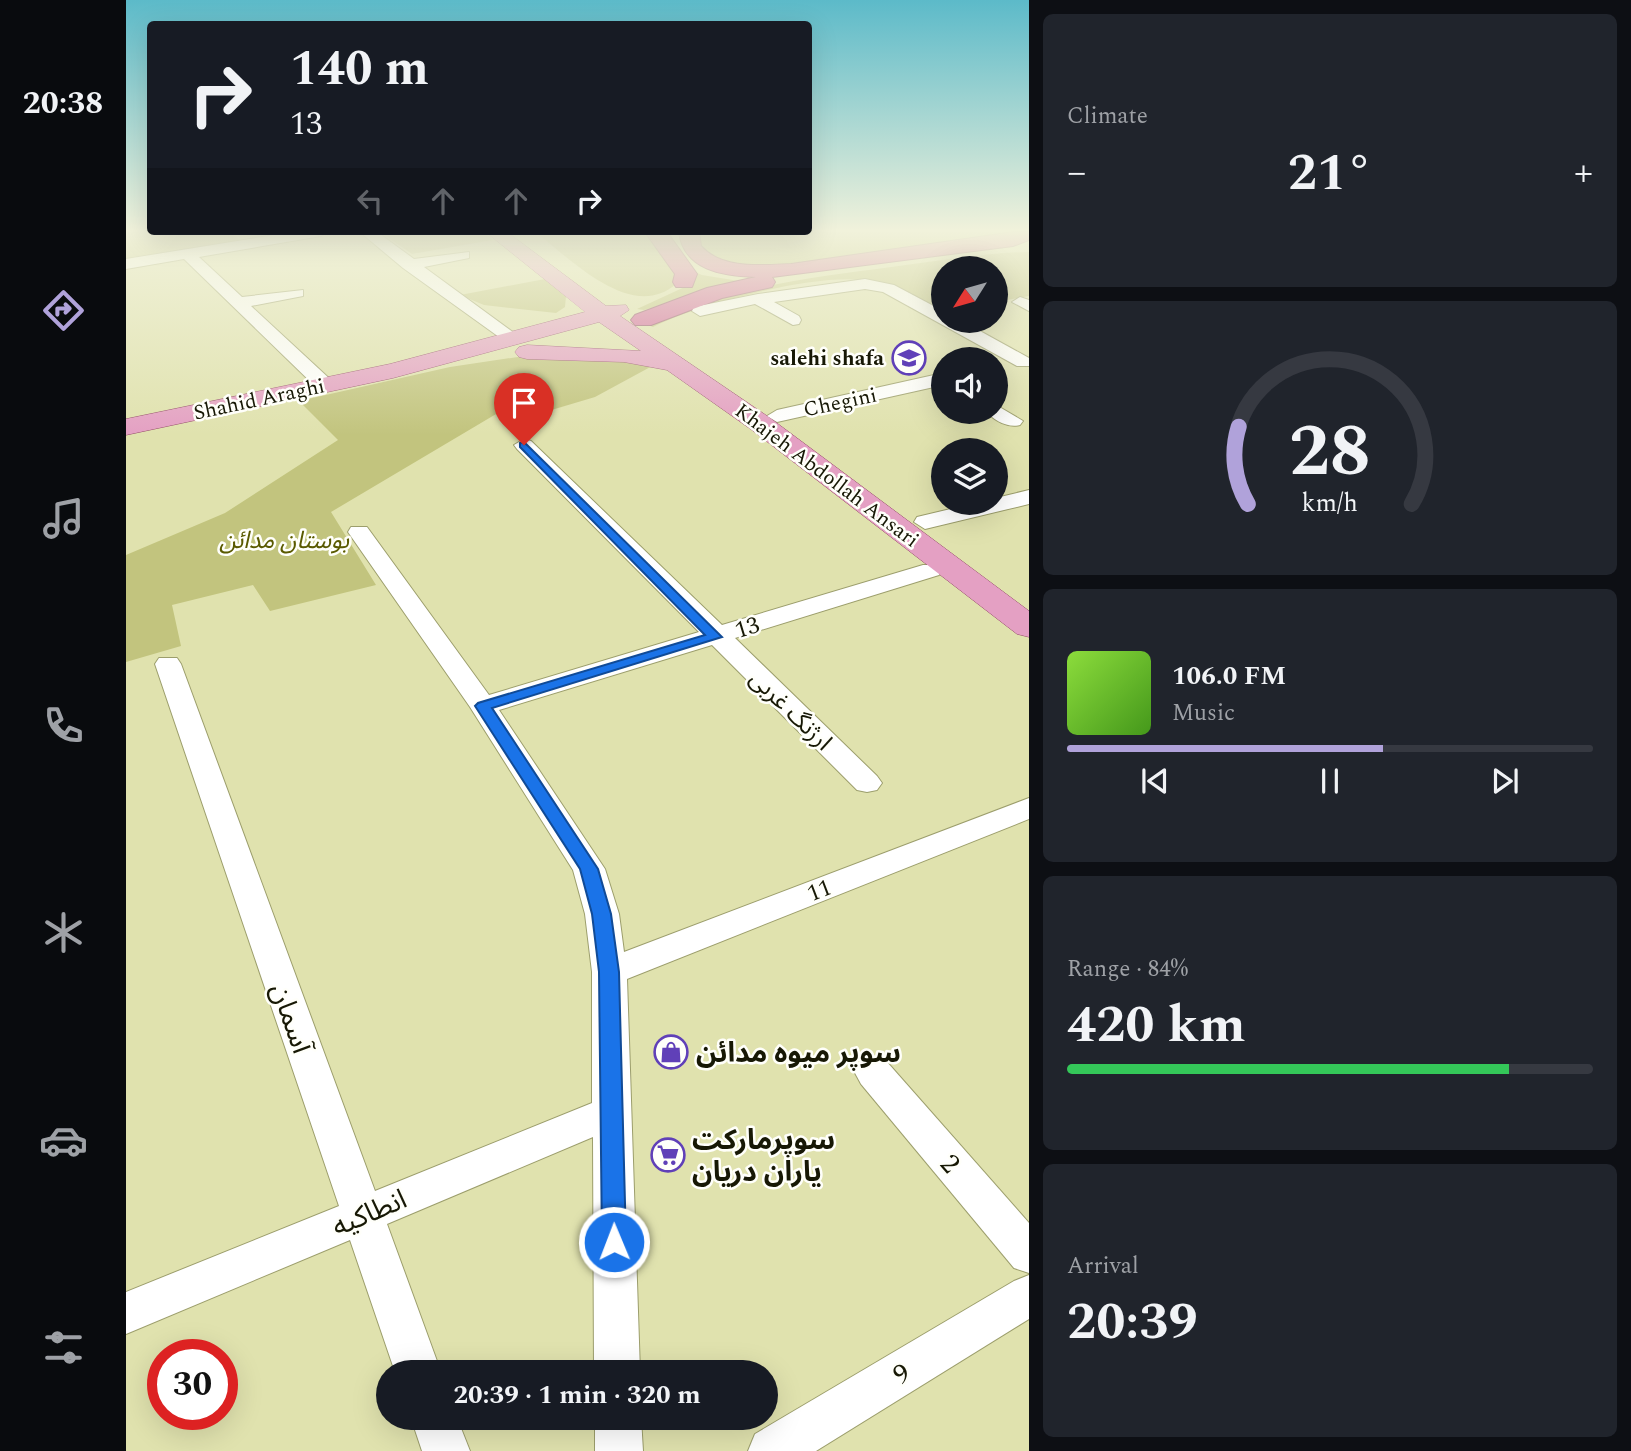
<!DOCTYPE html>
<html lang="en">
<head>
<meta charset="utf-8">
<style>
  body { margin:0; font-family:Spectral,"Noto Sans Arabic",serif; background:#20242c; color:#f1f3f6; height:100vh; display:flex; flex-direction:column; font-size:26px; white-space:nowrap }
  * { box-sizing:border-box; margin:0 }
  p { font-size:23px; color:#9ea1a6 }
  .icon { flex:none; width:38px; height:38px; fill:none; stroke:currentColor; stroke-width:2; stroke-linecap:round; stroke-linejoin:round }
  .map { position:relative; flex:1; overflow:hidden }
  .side { display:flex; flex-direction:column; gap:14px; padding:14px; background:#0d0f14; width:602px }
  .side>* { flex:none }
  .banner { position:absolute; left:21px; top:21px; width:665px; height:214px; border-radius:7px; box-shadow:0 7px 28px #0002; background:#171b24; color:#f1f3f6; overflow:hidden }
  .needle { width:46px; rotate:233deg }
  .tools { position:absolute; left:805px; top:256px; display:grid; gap:14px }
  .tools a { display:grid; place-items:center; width:77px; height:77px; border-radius:50%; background:#171b24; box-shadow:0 7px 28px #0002; font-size:35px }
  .speed { position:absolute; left:21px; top:1339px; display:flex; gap:14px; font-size:35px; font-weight:700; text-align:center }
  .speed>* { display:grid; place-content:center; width:91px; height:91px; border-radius:50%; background:#171b24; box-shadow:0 7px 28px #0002; line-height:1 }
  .speed .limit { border:10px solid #d22; background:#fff; color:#111 }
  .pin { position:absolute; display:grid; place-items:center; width:60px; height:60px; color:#fff; margin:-72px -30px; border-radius:50% 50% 50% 0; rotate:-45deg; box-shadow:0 0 7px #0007 }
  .pin .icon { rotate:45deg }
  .me { position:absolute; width:77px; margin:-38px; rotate:359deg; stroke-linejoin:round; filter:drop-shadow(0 0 5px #0008) }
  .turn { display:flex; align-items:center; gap:24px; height:147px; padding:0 28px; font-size:32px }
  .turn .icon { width:91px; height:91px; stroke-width:2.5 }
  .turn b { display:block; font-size:49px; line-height:60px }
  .lanes { display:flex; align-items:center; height:66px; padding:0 28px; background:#0003; justify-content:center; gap:35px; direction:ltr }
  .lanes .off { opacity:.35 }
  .big { font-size:52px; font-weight:700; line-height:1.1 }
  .side .card { flex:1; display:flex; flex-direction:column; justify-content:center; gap:10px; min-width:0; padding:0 24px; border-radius:10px; background:#20242c }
  .side .dial { align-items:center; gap:0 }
  .dial svg { height:182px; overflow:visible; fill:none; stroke:#363941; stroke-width:7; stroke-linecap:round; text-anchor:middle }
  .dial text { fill:#f1f3f6; stroke:none }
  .song { display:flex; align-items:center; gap:21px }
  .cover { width:84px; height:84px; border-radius:10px; background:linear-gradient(135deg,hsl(90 70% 55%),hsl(100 70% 35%)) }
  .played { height:7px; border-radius:4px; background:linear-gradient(90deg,#b0a2da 60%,#363941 60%) }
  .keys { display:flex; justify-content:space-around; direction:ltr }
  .heat { display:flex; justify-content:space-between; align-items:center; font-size:38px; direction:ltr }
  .charge { height:10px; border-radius:5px; background:linear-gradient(90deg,#34c759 84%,#363941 0) }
  .trip { position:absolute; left:250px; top:1360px; width:402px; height:70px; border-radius:35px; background:#171b24; box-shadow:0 7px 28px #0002; font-weight:700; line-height:70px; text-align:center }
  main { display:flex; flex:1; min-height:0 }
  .dock { display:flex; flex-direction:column; width:126px; justify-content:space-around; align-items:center; background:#090b0e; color:#9ea1a6 }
  .dock .icon { width:49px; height:49px }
  .dock .current { color:#b0a2da }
  .dock b { font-size:32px; color:#f1f3f6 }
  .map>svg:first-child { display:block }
  .green { fill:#c2c47e }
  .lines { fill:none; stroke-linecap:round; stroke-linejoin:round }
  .minor-casing { stroke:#9c9e6c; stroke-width:2 }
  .major-casing { stroke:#914766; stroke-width:1 }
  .highway-casing { stroke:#914766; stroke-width:2 }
  .minor { fill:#fff; fill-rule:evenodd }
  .major { fill:#e4a0c3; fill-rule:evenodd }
  .highway { fill:#d2609b; fill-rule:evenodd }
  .route { fill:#1a73e8; stroke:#114b97; stroke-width:2 }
  .labels { text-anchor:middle; stroke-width:5; stroke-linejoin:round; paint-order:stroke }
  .far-poi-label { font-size:21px; font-weight:bold; fill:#171805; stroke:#fffffa; text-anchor:end }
  .far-street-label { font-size:21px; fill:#171805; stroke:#fffffa }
  .park-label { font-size:24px; font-style:italic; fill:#5a5a00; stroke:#fffffa }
  .street-label { font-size:24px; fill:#171805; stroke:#fffffa }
  .near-street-label { font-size:28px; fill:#171805; stroke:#fffffa }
  .near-poi-label { font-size:28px; font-weight:bold; fill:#171805; stroke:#fffffa; text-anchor:start }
</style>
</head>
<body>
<main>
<nav class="dock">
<b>20:38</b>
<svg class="icon current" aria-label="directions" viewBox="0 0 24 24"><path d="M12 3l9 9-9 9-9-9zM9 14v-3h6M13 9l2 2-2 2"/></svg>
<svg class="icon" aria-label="music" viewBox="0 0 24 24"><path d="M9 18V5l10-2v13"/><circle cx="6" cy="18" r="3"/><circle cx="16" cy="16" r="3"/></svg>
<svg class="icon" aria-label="phone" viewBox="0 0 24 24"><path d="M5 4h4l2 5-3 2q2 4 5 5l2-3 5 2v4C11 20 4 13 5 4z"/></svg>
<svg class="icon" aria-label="climate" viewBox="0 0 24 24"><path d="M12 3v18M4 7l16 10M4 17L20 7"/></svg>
<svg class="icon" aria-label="car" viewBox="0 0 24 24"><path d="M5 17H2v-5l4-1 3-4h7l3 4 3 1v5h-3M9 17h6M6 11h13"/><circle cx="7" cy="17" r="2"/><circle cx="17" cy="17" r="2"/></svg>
<svg class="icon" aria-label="filters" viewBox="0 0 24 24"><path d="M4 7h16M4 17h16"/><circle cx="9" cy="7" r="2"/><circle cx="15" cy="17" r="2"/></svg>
</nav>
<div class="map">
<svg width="903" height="1451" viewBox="0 0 903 1451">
  <rect width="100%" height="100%" fill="#e0e2ae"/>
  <!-- green -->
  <g class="green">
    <path d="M0 232H104L114 241 0 261Z"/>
    <path d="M254 232H358L367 240 286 254Z"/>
    <path d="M409 232H519L549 264 550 284C505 323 444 258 409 232Z"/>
    <path d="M570 232H898L673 266 607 267 574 250Z"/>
    <path d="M903 252V296L870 302V268H817V312C795 313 770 289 748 282 701 269 572 304 527 327L522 325C598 288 682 278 765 267 811 261 857 253 903 252Z"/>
    <path d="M561 269 576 275 619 282 518 310 511 309 563 285Z"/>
    <path d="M419 279 440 296 439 307 430 313 358 305 334 295Z"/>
    <path d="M470 354 528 365 469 397 422 411 387 404 205 512 250 585 144 611 127 585 46 605 55 646 0 662V555L99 513 212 440 173 401 324 367 405 355Z"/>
  </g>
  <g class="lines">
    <defs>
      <g id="minor">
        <path d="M167 232H202L195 236 73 257 116 297 177 290V296L125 306 206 381 208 385 199 391 192 389 58 259 0 269V259Z"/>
        <path d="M234 232H251L288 259 343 252V258L298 267 395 338 386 343 380 342 277 268Z"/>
        <path d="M739 279 768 285 817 311V320H834L903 358V366H891L757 292 739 289 648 302 673 316 675 320 673 324 667 325 629 304 574 316 566 311 568 307 632 294Z"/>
        <path d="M894 297 903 300V311L886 302Z"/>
        <path d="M817 373V385L651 422 641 416 651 410Z"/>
        <path d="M870 405 897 421 894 425C882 428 868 421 860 411H870Z"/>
        <path d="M398 439 405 441 596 625 797 565H813L817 570 813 575 609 638 751 776 756 783 751 790 741 792 731 790 586 645 373 710 479 869 493 914 498 952 903 798V819L501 979 514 1372H468L467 1137 261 1224 315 1372H269L224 1240 0 1334V1292L213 1206 29 664 33 658H51L55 664 249 1191 466 1103V972L459 914 447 870 344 707 222 532 225 527H241L363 695 573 632 391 449 388 445Z"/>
        <path d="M903 490V504L799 529 788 522 791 517 854 502H870V498Z"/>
        <path d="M748 1058 761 1062 903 1223V1273L888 1268 735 1084 729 1073 735 1062Z"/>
        <path d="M903 1275V1319L690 1451H622L629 1434 888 1281Z"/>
        <path d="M285 1418H331L344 1451H296Z"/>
        <path d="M469 1418H515L517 1451H469Z"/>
      </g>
      <path id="major" d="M360 232H381L480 306 500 305 503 310 494 316 644 418 903 611V637L891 634 626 430 541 370 498 362 401 359 393 357 389 352 393 347 401 345 515 351 473 322 267 378 0 435V419L264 364 459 312Z"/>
      <g id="highway">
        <path d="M519 232H541L571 274 566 287H550L547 282 549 274Z"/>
        <path d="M553 232H573L575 246C596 270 636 265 665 264L888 232H903V240L887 246 646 277 649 282 646 287 596 298 525 325H509L505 320 509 315 581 288 630 277C596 276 558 270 553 232Z"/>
      </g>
    </defs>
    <!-- minor casing -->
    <use href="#minor" class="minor-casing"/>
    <!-- major casing -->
    <use href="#major" class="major-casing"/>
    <!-- highway casing -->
    <use href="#highway" class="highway-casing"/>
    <!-- minor -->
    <use href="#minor" class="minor"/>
    <!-- major -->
    <use href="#major" class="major"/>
    <!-- highway -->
    <use href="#highway" class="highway"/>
  </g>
  <!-- sky -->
  <linearGradient id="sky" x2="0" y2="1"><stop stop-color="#5cbac9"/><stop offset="0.53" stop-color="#f1f2db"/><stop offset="1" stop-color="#f1f2db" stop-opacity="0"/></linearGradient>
  <rect width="903" height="435" fill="url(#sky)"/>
  <!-- route -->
  <path class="route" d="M398 442 596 637 366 708 472 869 485 914 493 972 500 1242 497 1250 488 1253 480 1250 476 1242 473 972 466 914 454 869 349 706 352 703 579 635 394 447V443Z"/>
  <!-- icons -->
  <defs>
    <symbol id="school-ring" viewBox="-11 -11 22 22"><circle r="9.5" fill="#fffffa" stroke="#6040b8" stroke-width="1.5"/><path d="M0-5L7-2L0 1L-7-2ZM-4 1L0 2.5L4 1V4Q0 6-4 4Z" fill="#6040b8"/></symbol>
    <symbol id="shop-ring" viewBox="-11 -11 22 22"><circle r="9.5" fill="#fffffa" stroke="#6040b8" stroke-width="1.5"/><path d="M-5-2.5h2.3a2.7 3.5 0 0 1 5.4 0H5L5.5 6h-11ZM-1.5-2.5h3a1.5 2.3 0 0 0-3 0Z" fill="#6040b8"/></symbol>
    <symbol id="supermarket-ring" viewBox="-11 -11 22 22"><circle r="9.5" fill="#fffffa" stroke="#6040b8" stroke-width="1.5"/><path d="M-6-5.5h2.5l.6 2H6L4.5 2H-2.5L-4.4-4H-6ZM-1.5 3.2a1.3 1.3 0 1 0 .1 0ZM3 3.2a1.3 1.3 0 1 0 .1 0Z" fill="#6040b8"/></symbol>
  </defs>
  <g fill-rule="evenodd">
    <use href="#school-ring" x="764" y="339" width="38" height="38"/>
    <use href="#shop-ring" x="526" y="1033" width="38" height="38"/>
    <use href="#supermarket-ring" x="523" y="1136" width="38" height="38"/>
  </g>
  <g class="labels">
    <!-- far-poi labels -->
    <g class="far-poi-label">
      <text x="758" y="365">salehi shafa</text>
    </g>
    <!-- far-street labels -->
    <g class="far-street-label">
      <text transform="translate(133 399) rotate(-12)" y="7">Shahid Araghi</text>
      <text transform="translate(714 402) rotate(-12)" y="7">Chegini</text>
      <text transform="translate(701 475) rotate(37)" y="7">Khajeh Abdollah Ansari</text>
    </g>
    <!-- park labels -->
    <g class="park-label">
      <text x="158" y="548">بوستان مدائن</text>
    </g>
    <!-- street labels -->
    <g class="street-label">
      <text transform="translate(621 627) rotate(-17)" y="8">13</text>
      <text transform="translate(665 710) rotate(44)" y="8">ارژنگ غربی</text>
      <text transform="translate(693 890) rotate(-21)" y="8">11</text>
    </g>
    <!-- near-street labels -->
    <g class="near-street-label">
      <text transform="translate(166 1018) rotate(71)" y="10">آسمان</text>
      <text transform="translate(825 1163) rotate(49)" y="10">2</text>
      <text transform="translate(243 1212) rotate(-23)" y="10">انطاکیه</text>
      <text transform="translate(775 1373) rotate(-31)" y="10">9</text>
    </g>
    <!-- near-poi labels -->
    <g class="near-poi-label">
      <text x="570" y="1062">سوپر میوه مدائن</text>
      <text x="566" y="1149">سوپرمارکت<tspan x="566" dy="32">یاران دریان</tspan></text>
    </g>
  </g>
</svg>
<div class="tools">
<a><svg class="needle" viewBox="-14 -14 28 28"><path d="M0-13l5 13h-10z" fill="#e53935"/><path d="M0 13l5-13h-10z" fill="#9ea1a6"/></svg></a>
<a><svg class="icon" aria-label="sound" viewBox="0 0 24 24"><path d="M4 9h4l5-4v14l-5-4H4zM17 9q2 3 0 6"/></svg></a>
<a><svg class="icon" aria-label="layers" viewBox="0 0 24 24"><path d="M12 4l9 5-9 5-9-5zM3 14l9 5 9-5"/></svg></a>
</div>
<div class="speed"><div class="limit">30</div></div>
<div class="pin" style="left:398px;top:445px;background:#d93025"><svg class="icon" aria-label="arrive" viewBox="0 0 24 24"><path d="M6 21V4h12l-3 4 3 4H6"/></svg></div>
<svg class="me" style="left:488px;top:1242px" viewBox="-20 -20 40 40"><circle r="17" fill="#1a73e8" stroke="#fff" stroke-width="3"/><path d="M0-11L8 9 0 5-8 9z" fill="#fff"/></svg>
<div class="trip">20:39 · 1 min · 320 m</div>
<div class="banner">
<div class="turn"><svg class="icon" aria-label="right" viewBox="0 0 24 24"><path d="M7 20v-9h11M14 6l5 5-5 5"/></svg><div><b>140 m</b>13</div></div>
<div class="lanes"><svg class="icon off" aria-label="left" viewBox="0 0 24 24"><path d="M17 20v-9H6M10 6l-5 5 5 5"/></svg><svg class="icon off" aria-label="ahead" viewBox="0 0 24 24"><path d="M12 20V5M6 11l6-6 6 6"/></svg><svg class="icon off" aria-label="ahead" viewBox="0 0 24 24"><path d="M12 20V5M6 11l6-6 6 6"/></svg><svg class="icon" aria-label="right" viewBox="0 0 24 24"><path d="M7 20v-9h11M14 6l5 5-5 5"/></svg></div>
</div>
</div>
<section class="side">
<div class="card"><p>Climate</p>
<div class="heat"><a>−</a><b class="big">21°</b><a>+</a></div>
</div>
<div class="card dial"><svg viewBox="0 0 100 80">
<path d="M14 69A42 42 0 1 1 86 69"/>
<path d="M14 69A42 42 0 0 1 10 35" stroke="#b0a2da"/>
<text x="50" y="56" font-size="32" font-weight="700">28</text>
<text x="50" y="72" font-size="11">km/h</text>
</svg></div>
<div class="card">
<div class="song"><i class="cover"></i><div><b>106.0 FM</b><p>Music</p></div></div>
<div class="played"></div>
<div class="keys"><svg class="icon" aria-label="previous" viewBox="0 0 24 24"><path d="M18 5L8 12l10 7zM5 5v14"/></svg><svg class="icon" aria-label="pause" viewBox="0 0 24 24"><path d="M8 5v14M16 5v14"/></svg><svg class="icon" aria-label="next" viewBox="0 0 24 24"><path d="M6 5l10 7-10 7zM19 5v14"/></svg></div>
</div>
<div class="card"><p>Range · 84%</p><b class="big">420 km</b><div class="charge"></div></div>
<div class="card"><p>Arrival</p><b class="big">20:39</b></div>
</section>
</main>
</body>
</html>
